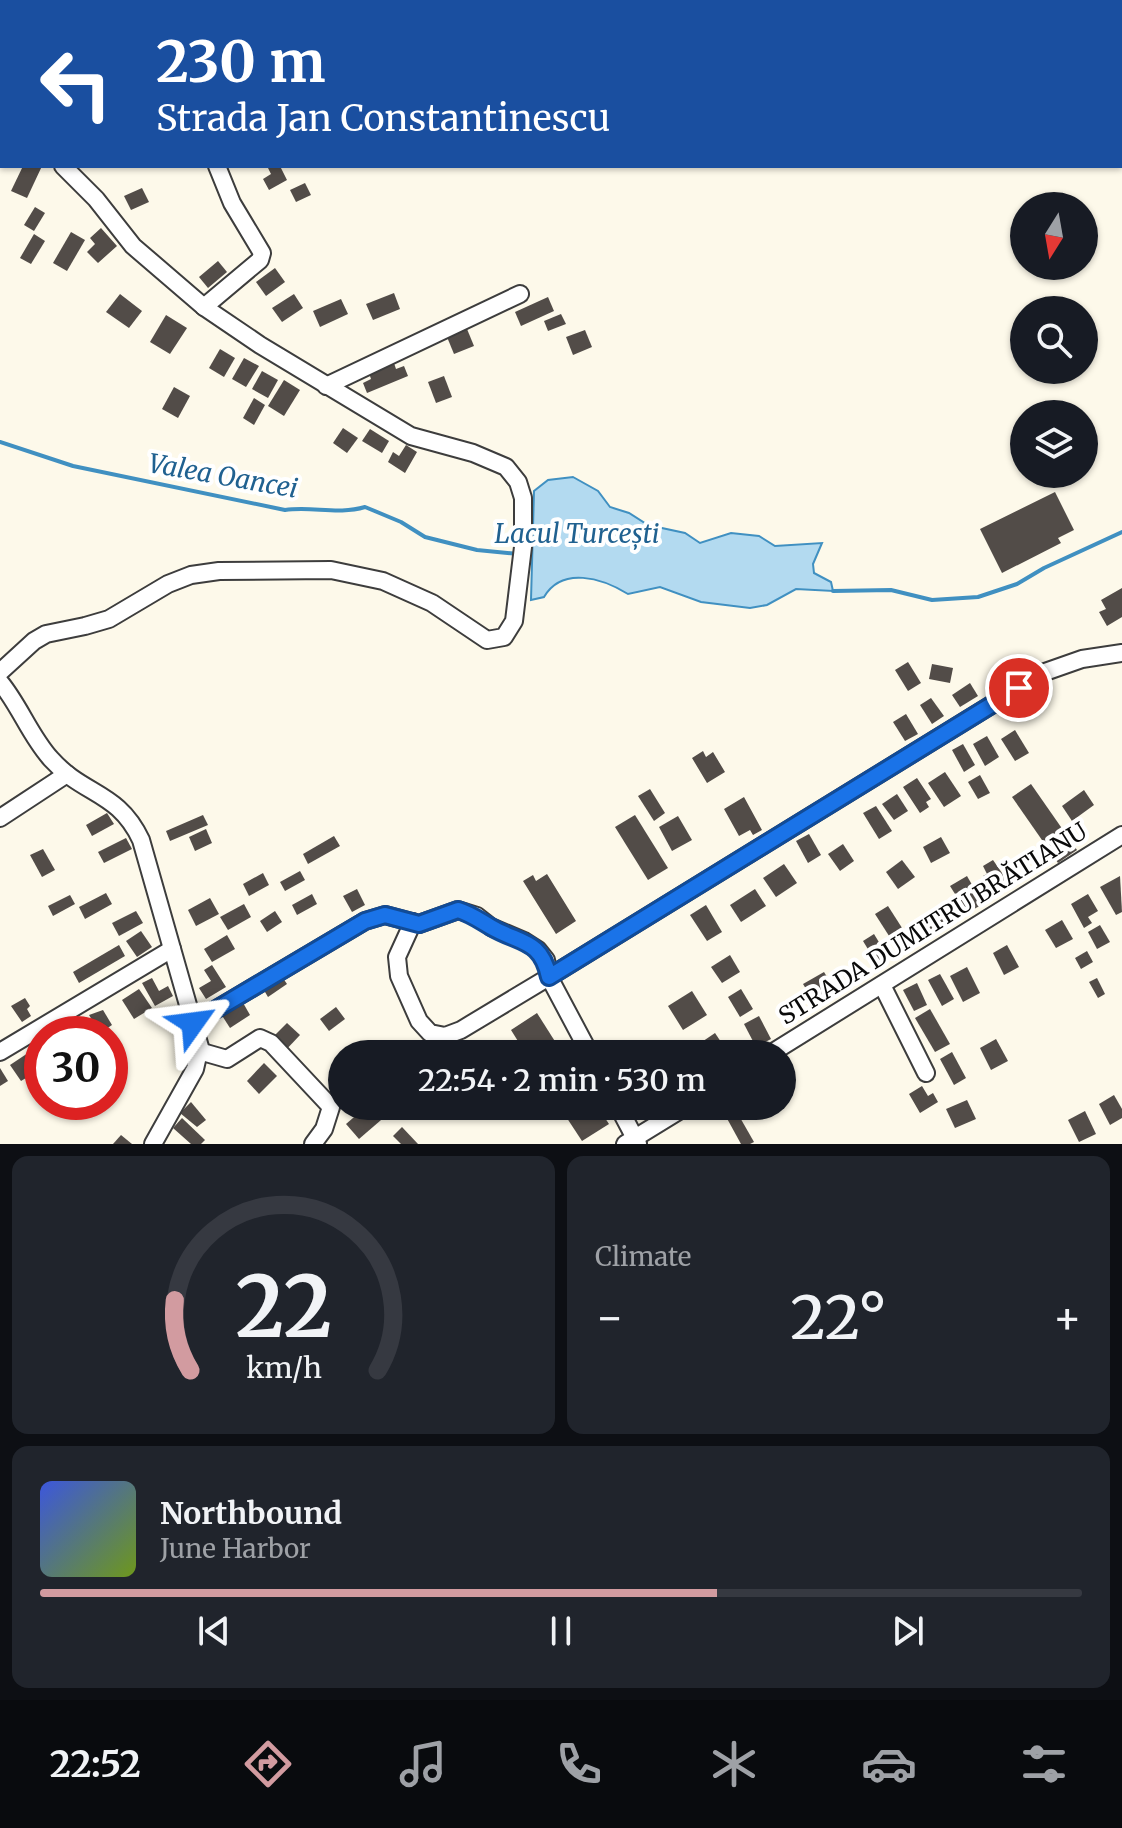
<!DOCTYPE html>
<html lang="en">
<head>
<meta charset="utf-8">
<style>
  body { margin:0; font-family:Merriweather,serif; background:#20242c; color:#f1f3f6; height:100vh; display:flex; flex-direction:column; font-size:30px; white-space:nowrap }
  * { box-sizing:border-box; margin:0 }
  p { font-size:26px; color:#9ea1a6 }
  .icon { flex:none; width:44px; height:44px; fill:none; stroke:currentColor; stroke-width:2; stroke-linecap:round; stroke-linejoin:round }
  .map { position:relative; height:1144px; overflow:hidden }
  .side { display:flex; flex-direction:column; gap:12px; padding:12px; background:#0d0f14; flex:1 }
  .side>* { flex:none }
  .top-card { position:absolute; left:0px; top:0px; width:1122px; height:168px; box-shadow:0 2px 6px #0004; background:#1a4fa0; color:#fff; overflow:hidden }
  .needle { width:52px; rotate:191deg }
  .buttons { position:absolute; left:1010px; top:192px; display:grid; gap:16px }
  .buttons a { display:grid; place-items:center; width:88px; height:88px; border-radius:50%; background:#171b24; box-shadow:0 2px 6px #0004; font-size:40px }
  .speed { position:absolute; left:24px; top:1016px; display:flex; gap:16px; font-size:40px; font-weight:700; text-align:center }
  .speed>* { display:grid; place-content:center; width:104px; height:104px; border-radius:50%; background:#171b24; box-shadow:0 2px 6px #0004; line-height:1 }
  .speed .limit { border:12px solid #d22; background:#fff; color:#111 }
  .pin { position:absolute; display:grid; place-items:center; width:68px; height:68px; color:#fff; margin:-34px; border:4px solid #fff; border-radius:50%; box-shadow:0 2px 8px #0007 }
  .me { position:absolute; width:88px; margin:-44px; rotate:59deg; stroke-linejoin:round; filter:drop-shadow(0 0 6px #0008) }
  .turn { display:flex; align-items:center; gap:28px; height:168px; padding:0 24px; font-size:36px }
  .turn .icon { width:104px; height:104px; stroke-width:2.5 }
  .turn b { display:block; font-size:56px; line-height:68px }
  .big { font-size:60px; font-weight:600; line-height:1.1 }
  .side .widget { flex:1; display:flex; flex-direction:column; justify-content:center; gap:12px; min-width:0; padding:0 28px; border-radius:16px; background:#20242c }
  .side .dial { align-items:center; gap:0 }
  .dial svg { height:208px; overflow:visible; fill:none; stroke:#363941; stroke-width:7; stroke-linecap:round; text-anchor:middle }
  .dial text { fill:#f1f3f6; stroke:none }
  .song { display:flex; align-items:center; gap:24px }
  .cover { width:96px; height:96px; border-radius:12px; background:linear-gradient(135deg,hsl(230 70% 55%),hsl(80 70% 35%)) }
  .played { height:8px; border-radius:4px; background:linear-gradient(90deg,#d29ba0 65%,#363941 65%) }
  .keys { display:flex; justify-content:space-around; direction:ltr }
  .heat { display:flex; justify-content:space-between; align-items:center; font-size:44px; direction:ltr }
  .side .tiles { flex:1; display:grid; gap:12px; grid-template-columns:1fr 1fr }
  .widget:last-child { grid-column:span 2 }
  .trip { position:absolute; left:328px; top:1040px; width:468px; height:80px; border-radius:40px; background:#171b24; box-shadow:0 2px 6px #0004; font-weight:600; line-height:80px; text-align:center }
  .dock { display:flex; height:128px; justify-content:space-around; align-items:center; background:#090b0e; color:#9ea1a6 }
  .dock .icon { width:56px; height:56px }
  .dock .current { color:#d29ba0 }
  .dock b { font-size:36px; color:#f1f3f6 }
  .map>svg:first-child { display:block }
  .water { fill:#b3daf0; stroke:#4090c1; stroke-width:2 }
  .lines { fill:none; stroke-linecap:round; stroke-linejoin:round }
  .stream { stroke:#4090c1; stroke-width:4 }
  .building { fill:#524c48 }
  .minor-casing { stroke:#3d3d3d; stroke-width:20 }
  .minor { stroke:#fff; stroke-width:16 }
  .route-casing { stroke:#114b97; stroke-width:20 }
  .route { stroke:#1a73e8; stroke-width:14 }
  .labels { text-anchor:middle; stroke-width:8; stroke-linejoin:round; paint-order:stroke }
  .street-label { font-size:24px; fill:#0a0a0a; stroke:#fff }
  .water-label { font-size:26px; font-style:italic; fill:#206190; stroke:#fff }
</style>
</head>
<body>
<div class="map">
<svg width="1122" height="1144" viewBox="0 0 1122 1144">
  <rect width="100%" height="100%" fill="#fdf9ea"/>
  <!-- water -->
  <path class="water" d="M573 477 598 491 610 507 629 513 648 525 685 533 700 543 731 533 759 536 775 546 822 543 813 564 814 573 831 582 833 591 796 589 767 605 750 608 701 602 660 587 628 594C602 578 562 566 544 597L531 600 534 491 548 480Z"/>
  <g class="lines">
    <!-- stream -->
    <g class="stream">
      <path d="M0 442 73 466 285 510C312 506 338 515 365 507L401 522 425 537 477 550 519 554"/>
      <path d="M833 591 891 590 932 600 978 597 1017 584 1044 568 1122 532"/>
    </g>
  </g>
  <!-- building -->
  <g class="building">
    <path d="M23 166H42L27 198 11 191Z"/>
    <path d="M271 166H280L287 180 269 190 263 179 271 174 268 168Z"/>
    <path d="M305 183 311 195 296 202 290 190Z"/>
    <path d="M142 188 149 202 131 210 124 196Z"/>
    <path d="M35 207 45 213 34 231 24 225Z"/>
    <path d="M101 228 117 246 98 263 87 252 95 244 90 238Z"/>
    <path d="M71 232 85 240 67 271 53 263Z"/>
    <path d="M34 234 45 241 31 264 20 258Z"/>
    <path d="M218 261 227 272 208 288 199 277Z"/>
    <path d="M275 268 285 282 266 296 256 282Z"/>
    <path d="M394 293 400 309 373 320 366 304Z"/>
    <path d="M120 294 142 311 129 328 106 312Z"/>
    <path d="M294 294 303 308 282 322 272 308Z"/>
    <path d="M548 297 554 311 521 326 515 312Z"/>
    <path d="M341 299 348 314 320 327 313 311Z"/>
    <path d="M561 314 566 324 548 331 544 321Z"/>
    <path d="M166 315 187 328 170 354 150 342Z"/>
    <path d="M467 329 474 346 454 354 447 337Z"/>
    <path d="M585 330 592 347 573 355 566 337Z"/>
    <path d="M220 349 235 358 224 377 209 368Z"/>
    <path d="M244 358 259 366 246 387 232 379Z"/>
    <path d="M394 363 396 369 404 366 408 376 367 393 363 383 371 379 369 373Z"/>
    <path d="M262 371 278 380 268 398 252 389Z"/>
    <path d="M444 376 452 397 436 403 428 382Z"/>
    <path d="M284 380 300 390 284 416 268 406Z"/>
    <path d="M174 387 190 396 178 418 162 409Z"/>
    <path d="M254 398 265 405 254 425 243 418Z"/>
    <path d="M343 428 358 438 347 453 333 443Z"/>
    <path d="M370 429 389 441 382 453 362 441Z"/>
    <path d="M406 445 417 452 405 473 388 462 393 452 399 456Z"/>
    <path d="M1055 492 1074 530 1058 538 1061 543 1002 573 980 529Z"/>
    <path d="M1122 588V617L1107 626 1099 612 1106 609 1101 600Z"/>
    <path d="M908 662 921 683 908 691 895 670Z"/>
    <path d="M932 664 953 668 950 683 929 679Z"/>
    <path d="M970 683 978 696 960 707 952 695Z"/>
    <path d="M931 698 944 716 932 724 920 705Z"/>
    <path d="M906 714 918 734 905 741 893 722Z"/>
    <path d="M1015 730 1029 753 1015 761 1001 739Z"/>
    <path d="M987 736 999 757 985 766 973 744Z"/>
    <path d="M963 744 975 765 964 772 952 750Z"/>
    <path d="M703 751 706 757 713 752 725 772 707 783 692 758Z"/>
    <path d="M945 772 961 796 944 807 928 783Z"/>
    <path d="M980 775 990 793 978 799 968 782Z"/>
    <path d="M917 778 931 799 926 802 929 807 920 813 903 787Z"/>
    <path d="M1031 784 1077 850 1058 863 1012 797Z"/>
    <path d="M650 789 665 813 654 821 638 796Z"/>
    <path d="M1084 790 1094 805 1072 821 1062 806Z"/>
    <path d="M897 794 908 811 894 820 882 804Z"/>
    <path d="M744 797 762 830 753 835 750 830 739 836 724 809Z"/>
    <path d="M876 806 892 831 879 839 863 813Z"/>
    <path d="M107 813 114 824 92 836 86 825Z"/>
    <path d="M203 815 208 825 170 841 166 831Z"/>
    <path d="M635 815 668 868 648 880 615 827Z"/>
    <path d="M678 816 692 840 672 851 659 827Z"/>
    <path d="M206 829 212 843 195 851 189 837Z"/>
    <path d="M809 834 821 855 808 863 796 841Z"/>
    <path d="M334 836 340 846 308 864 303 854Z"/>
    <path d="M941 837 950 853 931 863 923 847Z"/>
    <path d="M126 838 132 849 104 863 98 852Z"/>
    <path d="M843 844 854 861 840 871 828 854Z"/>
    <path d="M43 849 55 870 42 877 30 855Z"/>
    <path d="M902 860 915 877 898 889 886 872Z"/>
    <path d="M993 860 1011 886 996 896 983 876 987 874 983 866Z"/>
    <path d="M784 864 797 883 776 897 763 878Z"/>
    <path d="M300 871 305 880 285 891 280 882Z"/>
    <path d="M263 873 269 885 249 896 243 884Z"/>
    <path d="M547 874 576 921 556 934 523 881 533 875 536 881Z"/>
    <path d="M967 876 983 904 967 913 950 886Z"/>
    <path d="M1120 876 1122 912 1116 915 1100 887Z"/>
    <path d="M357 889 365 905 352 912 343 896Z"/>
    <path d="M755 889 766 906 741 922 730 905Z"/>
    <path d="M106 893 112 904 85 919 79 907Z"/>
    <path d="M312 894 317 904 297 915 292 905Z"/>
    <path d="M1088 894 1098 911 1088 917 1092 923 1084 928 1071 904Z"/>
    <path d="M70 895 75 904 53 916 48 906Z"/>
    <path d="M210 898 219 914 196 926 188 910Z"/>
    <path d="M244 904 251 917 228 930 220 917Z"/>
    <path d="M706 905 722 932 707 941 690 915Z"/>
    <path d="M888 906 904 931 891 939 875 914Z"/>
    <path d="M938 906 949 922 933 933 922 917Z"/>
    <path d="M136 911 143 923 119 936 112 923Z"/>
    <path d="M275 911 282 922 267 932 260 921Z"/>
    <path d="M1062 920 1073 939 1056 948 1045 930Z"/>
    <path d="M1100 925 1110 942 1097 949 1088 932Z"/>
    <path d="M141 931 152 947 137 957 126 941Z"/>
    <path d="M874 934 888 957 877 964 863 941Z"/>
    <path d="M227 935 235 949 212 962 204 949Z"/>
    <path d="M119 945 125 956 79 983 73 972Z"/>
    <path d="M1007 945 1019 967 1004 975 993 953Z"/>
    <path d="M1087 951 1093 962 1081 969 1075 958Z"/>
    <path d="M730 955 740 972 722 983 711 967Z"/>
    <path d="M212 965 226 987 206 999 199 988 211 981 204 970Z"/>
    <path d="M967 967 980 993 963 1002 950 976Z"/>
    <path d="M824 972 835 990 814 1002 803 984Z"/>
    <path d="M280 974 287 984 268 997 262 987Z"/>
    <path d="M940 974 954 999 942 1006 928 980Z"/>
    <path d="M152 978 159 991 168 986 173 996 155 1006 142 983Z"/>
    <path d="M1097 978 1105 994 1098 998 1089 982Z"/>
    <path d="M917 983 927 1005 914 1011 903 990Z"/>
    <path d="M139 989 152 1008 134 1019 122 1000Z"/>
    <path d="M741 989 753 1009 740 1017 728 997Z"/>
    <path d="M692 991 707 1015 683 1030 668 1006Z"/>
    <path d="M25 998 30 1006 27 1009 31 1016 22 1022 11 1006Z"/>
    <path d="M242 1001 250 1015 230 1028 221 1014Z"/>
    <path d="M336 1007 345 1019 329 1031 320 1019Z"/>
    <path d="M930 1009 950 1044 935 1052 915 1018Z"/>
    <path d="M103 1010 112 1025 100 1033 89 1015Z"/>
    <path d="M537 1013 563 1054H526L511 1030Z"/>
    <path d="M759 1016 771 1039 756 1047 744 1024Z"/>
    <path d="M85 1018 94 1034H59Z"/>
    <path d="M287 1023 300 1035 284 1052 271 1039Z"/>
    <path d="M715 1033 729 1054H697L693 1048Z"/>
    <path d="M996 1039 1008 1061 991 1070 980 1048Z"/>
    <path d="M378 1040 386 1050 379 1054H363L361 1052Z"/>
    <path d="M952 1052 966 1078 954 1085 940 1059Z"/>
    <path d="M28 1053 39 1070 21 1081 10 1065Z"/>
    <path d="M264 1063 277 1076 259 1094 247 1081Z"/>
    <path d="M0 1068 8 1081 0 1086Z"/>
    <path d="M922 1086 928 1096 933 1093 938 1102 920 1113 909 1094Z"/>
    <path d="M1114 1095 1122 1109V1118L1110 1125 1099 1104Z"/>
    <path d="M967 1100 976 1119 955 1128 946 1109Z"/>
    <path d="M191 1102 206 1120 197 1127 180 1113Z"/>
    <path d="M367 1106H382L388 1114 359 1139 346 1124Z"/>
    <path d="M559 1106H597L609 1124 582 1141Z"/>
    <path d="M734 1107 754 1142 750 1144H741L724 1113Z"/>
    <path d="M1085 1111 1096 1134 1079 1142 1068 1120Z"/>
    <path d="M182 1118 205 1140 201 1144H191L173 1128Z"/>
    <path d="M402 1127 418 1144H401L393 1136Z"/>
    <path d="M121 1135 132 1144H113Z"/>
  </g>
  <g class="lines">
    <defs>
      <g id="minor">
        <path d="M0 120 2 122"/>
        <path d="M204 307 260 260 262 253 232 203 217 166"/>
        <path d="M326 386 520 294"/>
        <path d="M0 672 34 641 46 634 85 626 109 619 168 584 191 575 219 571 331 570 383 581 432 603 487 640 504 637 514 621 523 547V498L518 482 506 467 473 453 411 436 260 345 204 307 133 246 96 199 63 166"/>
        <path d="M0 682C20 706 30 736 51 759 84 796 118 791 141 840L200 1047 195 1069 153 1144"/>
        <path d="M0 818 67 774"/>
        <path d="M413 922 397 957 399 976 419 1021 430 1033 445 1036 461 1030 549 977 1045 672 1082 659 1122 653"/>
        <path d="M882 985 926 1073"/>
        <path d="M193 1023 365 921 385 915 419 924 458 910 477 916 491 927 524 941 538 950 546 960 549 977 590 1054"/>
        <path d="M199 1051 227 1059 260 1038 271 1043 331 1107 324 1129 313 1144"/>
        <path d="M0 1052 172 949"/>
        <path d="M770 1054 1122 835"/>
        <path d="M618 1106 638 1144"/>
        <path d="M625 1144 687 1106"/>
      </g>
    </defs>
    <!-- minor casing -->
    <use href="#minor" class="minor-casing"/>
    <!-- minor -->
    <use href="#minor" class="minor"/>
  </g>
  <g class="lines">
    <defs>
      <path id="route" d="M193 1023 365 921 385 915 419 924 458 910C471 914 479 920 491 927 520 944 541 939 549 977L1019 688"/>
    </defs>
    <!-- route casing -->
    <use href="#route" class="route-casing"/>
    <!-- route -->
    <use href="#route" class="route"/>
  </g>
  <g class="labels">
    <!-- street labels -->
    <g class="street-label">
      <text transform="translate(933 924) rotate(-32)" y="8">STRADA DUMITRU BRĂTIANU</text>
    </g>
    <!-- water labels -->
    <g class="water-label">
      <text transform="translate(223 476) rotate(10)" y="9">Valea Oancei</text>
      <text x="577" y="543">Lacul Turcești</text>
    </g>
  </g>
</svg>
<div class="buttons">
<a><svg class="needle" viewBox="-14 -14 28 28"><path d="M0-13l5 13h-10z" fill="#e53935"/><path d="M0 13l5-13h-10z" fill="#9ea1a6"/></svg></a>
<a><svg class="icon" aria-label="search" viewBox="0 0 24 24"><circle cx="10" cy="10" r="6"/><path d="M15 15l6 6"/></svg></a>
<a><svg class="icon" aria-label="layers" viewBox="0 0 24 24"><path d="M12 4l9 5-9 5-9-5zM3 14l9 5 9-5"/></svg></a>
</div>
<div class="speed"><div class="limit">30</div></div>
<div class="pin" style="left:1019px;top:688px;background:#d93025"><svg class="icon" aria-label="arrive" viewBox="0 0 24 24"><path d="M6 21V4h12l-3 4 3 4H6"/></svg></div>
<svg class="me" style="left:193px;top:1023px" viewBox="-20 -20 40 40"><path d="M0-17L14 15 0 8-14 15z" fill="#1a73e8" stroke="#fff" stroke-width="4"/></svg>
<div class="trip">22:54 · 2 min · 530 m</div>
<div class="top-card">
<div class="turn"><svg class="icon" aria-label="left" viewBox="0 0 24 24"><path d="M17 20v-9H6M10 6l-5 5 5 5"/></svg><div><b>230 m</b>Strada Jan Constantinescu</div></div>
</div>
</div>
<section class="side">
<div class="tiles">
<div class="widget dial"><svg viewBox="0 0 100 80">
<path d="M14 69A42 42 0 1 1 86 69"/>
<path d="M14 69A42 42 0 0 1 8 42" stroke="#d29ba0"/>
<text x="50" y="56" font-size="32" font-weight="700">22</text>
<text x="50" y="72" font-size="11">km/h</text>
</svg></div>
<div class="widget"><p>Climate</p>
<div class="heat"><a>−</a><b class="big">22°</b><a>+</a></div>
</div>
<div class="widget">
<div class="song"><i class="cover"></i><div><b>Northbound</b><p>June Harbor</p></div></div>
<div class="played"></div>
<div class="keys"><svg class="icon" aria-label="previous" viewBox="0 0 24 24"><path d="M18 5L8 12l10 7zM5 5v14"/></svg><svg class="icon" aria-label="pause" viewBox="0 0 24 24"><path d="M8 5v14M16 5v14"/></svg><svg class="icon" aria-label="next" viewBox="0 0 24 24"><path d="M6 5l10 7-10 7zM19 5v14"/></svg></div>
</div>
</div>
</section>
<nav class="dock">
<b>22:52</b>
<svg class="icon current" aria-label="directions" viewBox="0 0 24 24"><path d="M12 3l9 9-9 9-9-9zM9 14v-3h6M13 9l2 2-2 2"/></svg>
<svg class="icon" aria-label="music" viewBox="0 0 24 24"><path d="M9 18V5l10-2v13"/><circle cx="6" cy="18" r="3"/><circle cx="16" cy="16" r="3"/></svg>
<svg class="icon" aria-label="phone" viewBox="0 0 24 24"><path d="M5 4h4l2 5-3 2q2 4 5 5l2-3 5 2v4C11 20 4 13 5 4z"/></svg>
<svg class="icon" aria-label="climate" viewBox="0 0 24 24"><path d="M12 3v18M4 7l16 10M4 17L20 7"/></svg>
<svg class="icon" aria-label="car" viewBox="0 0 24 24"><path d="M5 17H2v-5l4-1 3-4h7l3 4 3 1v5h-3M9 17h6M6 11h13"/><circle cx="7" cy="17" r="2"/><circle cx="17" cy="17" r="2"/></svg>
<svg class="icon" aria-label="filters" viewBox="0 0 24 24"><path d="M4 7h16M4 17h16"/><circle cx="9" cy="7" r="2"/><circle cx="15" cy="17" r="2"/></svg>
</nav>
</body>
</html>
